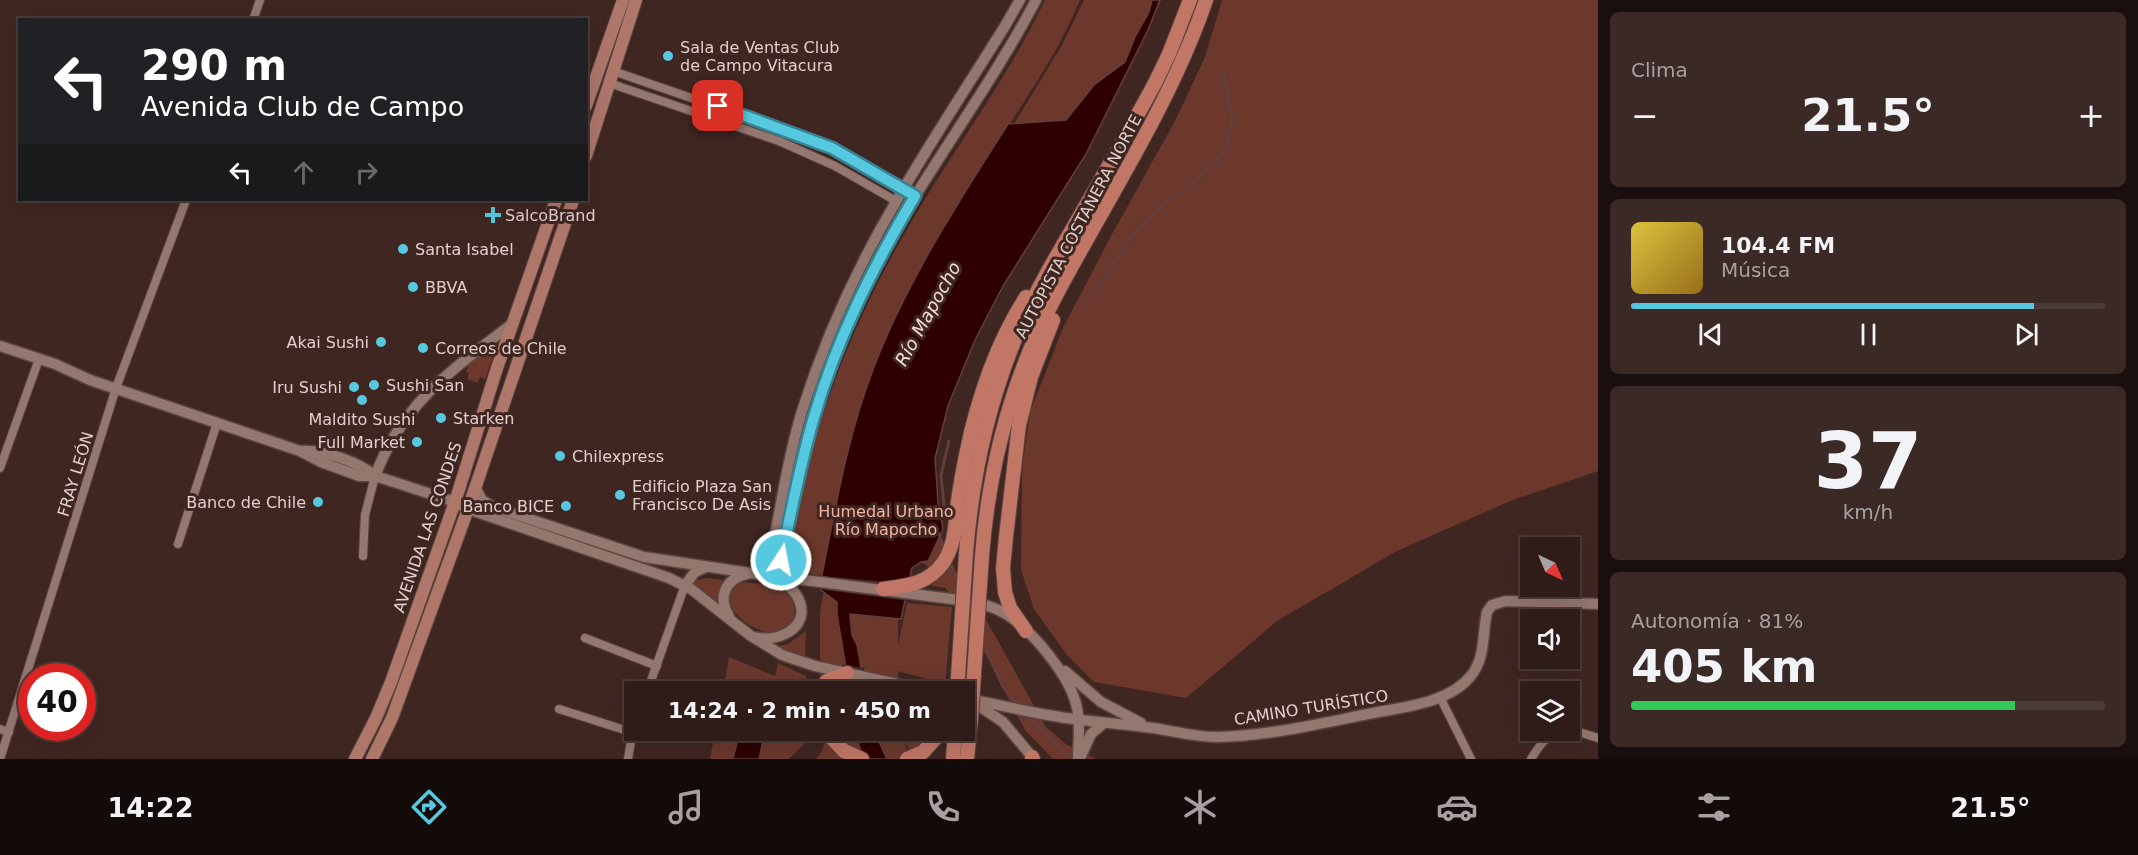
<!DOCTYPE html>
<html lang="es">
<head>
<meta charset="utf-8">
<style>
  body { margin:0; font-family:"DejaVu Sans",sans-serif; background:#3b2926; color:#f1f3f6; height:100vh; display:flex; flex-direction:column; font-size:22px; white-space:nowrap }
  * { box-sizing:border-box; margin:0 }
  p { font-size:20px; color:#a7a1a2 }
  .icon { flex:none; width:33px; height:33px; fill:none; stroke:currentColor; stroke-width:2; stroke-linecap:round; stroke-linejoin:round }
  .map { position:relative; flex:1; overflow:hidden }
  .sheet { display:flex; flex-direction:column; gap:12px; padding:12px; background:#1a0f0e; width:540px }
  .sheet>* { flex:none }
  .hud { position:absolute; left:18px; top:18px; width:570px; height:183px; border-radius:0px; box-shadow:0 6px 24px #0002,0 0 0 2px #4a3a38; background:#202124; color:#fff; overflow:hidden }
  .needle { width:39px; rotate:136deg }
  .controls { position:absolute; left:1520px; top:537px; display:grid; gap:12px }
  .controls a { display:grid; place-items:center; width:60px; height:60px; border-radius:0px; background:#2f1c19; box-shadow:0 6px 24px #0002,0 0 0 2px #4a3a38; font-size:30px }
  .speed { position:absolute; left:18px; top:663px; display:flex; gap:12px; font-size:30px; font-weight:700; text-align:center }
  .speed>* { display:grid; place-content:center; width:78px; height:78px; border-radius:50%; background:#2f1c19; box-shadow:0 6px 24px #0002,0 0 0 2px #4a3a38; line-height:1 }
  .speed .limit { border:9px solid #d22; background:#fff; color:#111 }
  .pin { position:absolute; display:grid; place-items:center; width:51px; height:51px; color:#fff; margin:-26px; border-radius:12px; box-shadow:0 3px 9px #0006 }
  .me { position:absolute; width:66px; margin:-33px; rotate:11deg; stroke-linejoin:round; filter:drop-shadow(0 0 4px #0008) }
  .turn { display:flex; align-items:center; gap:21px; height:126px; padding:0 24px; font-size:27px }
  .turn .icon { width:78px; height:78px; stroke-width:2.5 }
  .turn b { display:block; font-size:42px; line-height:51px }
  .lanes { display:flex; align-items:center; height:57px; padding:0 24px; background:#0003; justify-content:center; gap:30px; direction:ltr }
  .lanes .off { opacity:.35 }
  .big { font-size:45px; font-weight:700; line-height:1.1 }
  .sheet .card { flex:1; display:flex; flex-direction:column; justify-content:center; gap:9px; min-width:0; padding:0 21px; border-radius:9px; background:#3b2926 }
  .sheet .dial { align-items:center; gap:0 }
  .dial b { font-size:78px; line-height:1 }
  .song { display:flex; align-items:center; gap:18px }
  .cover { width:72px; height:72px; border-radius:9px; background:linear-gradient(135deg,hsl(50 70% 55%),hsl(40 70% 35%)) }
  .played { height:6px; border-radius:3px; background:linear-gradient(90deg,#56c9e1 85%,#4a3a38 85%) }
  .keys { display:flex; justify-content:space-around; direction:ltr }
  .heat { display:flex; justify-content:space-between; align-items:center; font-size:33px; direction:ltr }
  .charge { height:9px; border-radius:4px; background:linear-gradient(90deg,#34c759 81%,#4a3a38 0) }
  .trip { position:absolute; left:624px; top:681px; width:351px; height:60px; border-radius:0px; background:#2f1c19; box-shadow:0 6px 24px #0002,0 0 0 2px #4a3a38; font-weight:700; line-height:60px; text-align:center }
  .dock { display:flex; height:96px; justify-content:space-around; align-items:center; background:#130b0a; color:#a7a1a2 }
  .dock .icon { width:42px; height:42px }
  .dock .on { color:#56c9e1 }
  .dock b { font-size:27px; color:#f1f3f6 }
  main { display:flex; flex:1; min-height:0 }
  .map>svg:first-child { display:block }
  .green { fill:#6c382c }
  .water { fill:#2e0000; stroke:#633e3d; stroke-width:1.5 }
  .pier { fill:#3f2621 }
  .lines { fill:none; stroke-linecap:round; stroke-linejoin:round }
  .stream { stroke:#633e3d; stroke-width:3 }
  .street-casing { stroke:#594440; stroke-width:10 }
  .secondary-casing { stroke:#594440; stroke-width:13 }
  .primary-casing { stroke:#594440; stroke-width:14 }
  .highway-casing { stroke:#594440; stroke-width:16 }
  .street { stroke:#94776f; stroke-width:8 }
  .secondary { stroke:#94776f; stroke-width:10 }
  .primary { stroke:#af766a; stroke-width:12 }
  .highway { stroke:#c17666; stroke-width:14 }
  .highway-bridge-casing { stroke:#594440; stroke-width:16; stroke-linecap:butt }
  .highway-bridge { stroke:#c17666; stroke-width:14 }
  .route-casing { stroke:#388392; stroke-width:15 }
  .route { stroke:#56c9e1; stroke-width:10 }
  .poi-dot { fill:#56c9e1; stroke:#3f2621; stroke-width:2 }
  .labels { text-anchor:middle; stroke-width:6; stroke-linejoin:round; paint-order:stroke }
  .poi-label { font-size:16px; fill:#e0cfcb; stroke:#3f2621; text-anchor:start }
  .street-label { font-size:16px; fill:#e0cfcb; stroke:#3f2621 }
  .park-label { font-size:16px; fill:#f3b3a4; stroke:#3f2621 }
  .water-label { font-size:18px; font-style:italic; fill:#f5ded9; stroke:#3f2621 }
</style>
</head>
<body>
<main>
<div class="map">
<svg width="1598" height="759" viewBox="0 0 1598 759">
  <rect width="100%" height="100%" fill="#3f2621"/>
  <!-- green -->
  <g class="green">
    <path d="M1045 0H1080C1072 18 1064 36 1054 53 1004 138 944 217 901 306 859 392 841 482 822 575L791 572 788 568C794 532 800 496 809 460 831 379 866 299 909 226 953 150 1007 80 1045 0Z"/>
    <path d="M1084 0H1161L1122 84 994 292 939 419 930 468 936 529 949 560 954 553 952 566 992 630 1045 726 1067 745 1096 759H1053L1025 730 986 655 954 599 945 588 928 585 937 578C929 567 924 559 910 563L898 608V645L907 603 952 607 945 684 898 671V691L820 692V613L827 572 1011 129 1062 45Z"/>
    <path d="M1222 0H1598V471L1510 501 1397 551 1277 621 1186 698 1094 682 1067 655 1034 609 1021 570 1022 469 1030 412 1063 328 1110 238 1176 119 1205 57Z"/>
    <path d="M491 348 494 354 485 379 480 377 477 383 467 379 469 373 466 372 469 364Z"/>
    <path d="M706 578 723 580 719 590 718 602 693 584V581Z"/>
    <path d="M739 582C753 584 773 582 785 591 800 604 797 631 775 633 754 635 708 601 739 582Z"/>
    <path d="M806 631 805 659 776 647 788 644Z"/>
    <path d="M729 657 775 676 778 663 806 676V691H723Z"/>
    <path d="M824 730 899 731 911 759H816C824 751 825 741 824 730Z"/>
    <path d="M715 731H807C807 748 799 747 789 759H710Z"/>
    <path d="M901 731H934L921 744 910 750 905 744Z"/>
  </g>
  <!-- water -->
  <g class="water">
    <path d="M1152 0H1160L1148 30 1086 154 1003 286 975 340 948 406 935 458 938 502 943 529 928 561 921 562 912 568 901 619 850 614 852 635 857 645 860 661 863 691H850L837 614V602L821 590 822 575C836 505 848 434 874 367 907 281 959 201 1008 124L1066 120 1094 85 1125 62 1135 37 1149 12Z"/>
    <path d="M740 730 765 731 759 759H733Z"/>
    <path d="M855 731H874L887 759H863Z"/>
  </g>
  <!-- pier -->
  <g class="pier">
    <path d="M819 576 890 582 912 578 908 601 818 589Z"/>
    <path d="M843 664 864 668 866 689 846 685Z"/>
  </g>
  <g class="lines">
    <!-- stream -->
    <g class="stream">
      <path d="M1086 301 1098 289 1131 236 1165 203 1187 188 1211 167 1227 149 1232 117 1223 69"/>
      <path d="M945 515 941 475 949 441"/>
      <path d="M939 534 945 551"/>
      <path d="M950 562 959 584"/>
      <path d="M982 640 1003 687 1020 707"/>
      <path d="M1026 714 1065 753 1074 758"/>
    </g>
    <defs>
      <g id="street">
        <path d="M253 20 260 0"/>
        <path d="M613 71 810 139 854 160 915 196"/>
        <path d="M609 83 779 141 835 166 896 201"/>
        <path d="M0 468 39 359"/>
        <path d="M178 544 217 423"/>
        <path d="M363 556 365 515 375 476"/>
        <path d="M585 638 657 666"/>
        <path d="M647 692 685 585"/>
        <path d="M1440 697 1471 759"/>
        <path d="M559 709 631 732 689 737"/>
        <path d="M0 729 9 732"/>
        <path d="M1569 729 1598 738"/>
        <path d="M0 759 116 388 186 200"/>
        <path d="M628 759 634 723"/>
        <path d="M1531 759C1539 746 1546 736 1560 730"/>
      </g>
      <g id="secondary">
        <path d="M0 346 55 364 90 380 300 451 321 462 359 476H375L394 482 455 502 468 509 669 578 691 589 751 636 782 655 815 666 934 692"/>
        <path d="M300 451C322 449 359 462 375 476"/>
        <path d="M375 476C404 401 451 371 512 324"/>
        <path d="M476 489 482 500 493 507 644 557 750 573 967 601C981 603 994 607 1006 614 1033 631 1071 677 1077 708 1081 725 1078 742 1078 759"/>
        <path d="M762 575 770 562C780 511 787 461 802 411 825 338 858 266 897 200 931 141 969 84 1005 26L1020 0"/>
        <path d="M788 577 783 573 781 564C798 462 826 361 873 269 922 176 987 93 1036 0"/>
        <path d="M685 585 695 572 706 567"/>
        <path d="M729 616C717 597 726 578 747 574"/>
        <path d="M754 637C776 643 811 629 799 600 795 590 785 583 776 576"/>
        <path d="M1065 671 1101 702 1141 723"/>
        <path d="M964 698C994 704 1024 711 1054 716 1086 722 1120 723 1153 728 1174 731 1194 737 1216 737 1269 736 1322 723 1373 713 1404 707 1448 703 1470 677 1486 658 1482 635 1487 612L1492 605 1506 601 1598 604"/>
        <path d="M973 702 1003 722 1034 759"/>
        <path d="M1081 756 1091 734 1104 723"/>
      </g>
      <g id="primary">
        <path d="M586 106 623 0"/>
        <path d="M586 156 636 0"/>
        <path d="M355 759 376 718 391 682 455 502 497 368 556 200"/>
        <path d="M372 759 392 718 468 509 573 200"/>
      </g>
      <g id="highway">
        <path d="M966 553C972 477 988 403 1018 332 1033 296 1053 262 1073 228 1101 179 1130 130 1156 81L1169 54 1190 0"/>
        <path d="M982 556C988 479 1005 406 1036 336 1052 300 1072 266 1091 232 1134 156 1178 82 1206 0"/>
        <path d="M883 589C907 586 928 584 943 563 956 544 955 522 958 501 960 486 963 470 966 455 977 401 996 344 1026 297"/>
        <path d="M1026 631 1010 608 1005 592 1003 568 1006 537 1019 425 1031 377 1053 320"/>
        <path d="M817 692 827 681 847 673"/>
        <path d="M824 730 844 751 862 759"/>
        <path d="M1032 757 1033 759"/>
        <path d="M907 759 923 752 943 730"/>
        <path d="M953 759 955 730"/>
        <path d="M967 759 971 719"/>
      </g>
    </defs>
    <!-- street casing -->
    <use href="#street" class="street-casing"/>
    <!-- secondary casing -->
    <use href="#secondary" class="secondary-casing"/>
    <!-- primary casing -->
    <use href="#primary" class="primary-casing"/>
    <!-- highway casing -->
    <use href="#highway" class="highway-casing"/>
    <!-- street -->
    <use href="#street" class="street"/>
    <!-- secondary -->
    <use href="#secondary" class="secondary"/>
    <!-- primary -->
    <use href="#primary" class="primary"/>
    <!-- highway -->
    <use href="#highway" class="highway"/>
    <defs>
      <g id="highway-bridge">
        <path d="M957 692 966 553"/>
        <path d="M971 719 982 556"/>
      </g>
    </defs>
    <!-- highway-bridge casing -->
    <use href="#highway-bridge" class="highway-bridge-casing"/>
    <!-- highway-bridge -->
    <use href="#highway-bridge" class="highway-bridge"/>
  </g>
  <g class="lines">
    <defs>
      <path id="route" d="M718 106 832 148 915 196C873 267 837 338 814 417 800 464 791 513 781 560"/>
    </defs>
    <!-- route casing -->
    <use href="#route" class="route-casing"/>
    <!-- route -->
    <use href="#route" class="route"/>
  </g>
  <!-- markers -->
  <g class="poi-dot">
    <circle cx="668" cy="56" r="6"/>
    <path d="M490 206h6v6h6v6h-6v6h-6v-6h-6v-6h6z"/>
    <circle cx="403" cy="249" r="6"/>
    <circle cx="413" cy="287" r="6"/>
    <circle cx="381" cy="342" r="6"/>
    <circle cx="423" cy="348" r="6"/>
    <circle cx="374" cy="385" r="6"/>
    <circle cx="354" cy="387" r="6"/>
    <circle cx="362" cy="400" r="6"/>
    <circle cx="441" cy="418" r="6"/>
    <circle cx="417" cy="442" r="6"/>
    <circle cx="560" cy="456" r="6"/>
    <circle cx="620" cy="495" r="6"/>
    <circle cx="318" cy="502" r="6"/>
    <circle cx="566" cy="506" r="6"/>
  </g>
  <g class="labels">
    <!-- poi labels -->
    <g class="poi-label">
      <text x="680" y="53">Sala de Ventas Club<tspan x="680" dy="18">de Campo Vitacura</tspan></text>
      <text x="505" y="221">SalcoBrand</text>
      <text x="415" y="255">Santa Isabel</text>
      <text x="425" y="293">BBVA</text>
      <text x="369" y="348" text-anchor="end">Akai Sushi</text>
      <text x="435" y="354">Correos de Chile</text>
      <text x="386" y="391">Sushi San</text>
      <text x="342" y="393" text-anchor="end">Iru Sushi</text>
      <text x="453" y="424">Starken</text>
      <text x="362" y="425" text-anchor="middle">Maldito Sushi</text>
      <text x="405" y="448" text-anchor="end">Full Market</text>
      <text x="572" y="462">Chilexpress</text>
      <text x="632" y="492">Edificio Plaza San<tspan x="632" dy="18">Francisco De Asis</tspan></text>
      <text x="306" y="508" text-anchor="end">Banco de Chile</text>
      <text x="554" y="512" text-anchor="end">Banco BICE</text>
    </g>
    <!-- street labels -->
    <g class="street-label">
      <text transform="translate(1078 226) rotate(-62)" y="6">AUTOPISTA COSTANERA NORTE</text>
      <text transform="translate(75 474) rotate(-73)" y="6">FRAY LEÓN</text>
      <text transform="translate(427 527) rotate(-71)" y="6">AVENIDA LAS CONDES</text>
      <text transform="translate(1311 707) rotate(-9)" y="6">CAMINO TURÍSTICO</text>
    </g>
    <!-- park labels -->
    <g class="park-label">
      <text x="886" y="517">Humedal Urbano<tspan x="886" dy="18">Río Mapocho</tspan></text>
    </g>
    <!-- water labels -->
    <g class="water-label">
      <text transform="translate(928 314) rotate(-61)" y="6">Río Mapocho</text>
    </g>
  </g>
</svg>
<div class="controls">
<a><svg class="needle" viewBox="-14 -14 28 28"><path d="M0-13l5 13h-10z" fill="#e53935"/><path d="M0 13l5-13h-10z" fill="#a7a1a2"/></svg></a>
<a><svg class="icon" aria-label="sound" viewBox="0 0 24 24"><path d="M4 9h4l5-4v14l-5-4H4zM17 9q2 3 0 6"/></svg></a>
<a><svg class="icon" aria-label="layers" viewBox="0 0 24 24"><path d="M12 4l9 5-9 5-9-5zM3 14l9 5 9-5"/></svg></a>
</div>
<div class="speed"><div class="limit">40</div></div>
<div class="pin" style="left:718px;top:106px;background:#d93025"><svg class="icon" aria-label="arrive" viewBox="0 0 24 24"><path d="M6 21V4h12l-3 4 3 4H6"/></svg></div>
<svg class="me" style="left:781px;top:560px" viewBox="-20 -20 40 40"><circle r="17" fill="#56c9e1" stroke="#fff" stroke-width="3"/><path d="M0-11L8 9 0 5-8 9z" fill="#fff"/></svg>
<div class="trip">14:24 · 2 min · 450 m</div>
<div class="hud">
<div class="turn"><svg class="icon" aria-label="left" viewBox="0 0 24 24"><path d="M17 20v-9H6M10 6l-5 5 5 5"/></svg><div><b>290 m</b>Avenida Club de Campo</div></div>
<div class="lanes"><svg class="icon" aria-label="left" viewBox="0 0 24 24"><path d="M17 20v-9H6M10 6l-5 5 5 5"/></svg><svg class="icon off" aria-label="ahead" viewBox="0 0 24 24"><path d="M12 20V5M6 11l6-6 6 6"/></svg><svg class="icon off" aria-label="right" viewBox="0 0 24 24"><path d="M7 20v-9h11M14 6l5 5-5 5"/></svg></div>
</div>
</div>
<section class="sheet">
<div class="card"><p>Clima</p>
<div class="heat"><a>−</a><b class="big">21.5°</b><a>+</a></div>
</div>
<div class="card">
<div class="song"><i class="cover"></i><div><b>104.4 FM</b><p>Música</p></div></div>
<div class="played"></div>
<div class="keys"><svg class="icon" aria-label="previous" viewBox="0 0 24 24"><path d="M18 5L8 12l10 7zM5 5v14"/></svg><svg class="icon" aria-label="pause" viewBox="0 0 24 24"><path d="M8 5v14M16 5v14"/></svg><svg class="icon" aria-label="next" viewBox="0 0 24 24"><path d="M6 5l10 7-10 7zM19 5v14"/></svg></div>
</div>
<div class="card dial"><b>37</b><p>km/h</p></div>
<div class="card"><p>Autonomía · 81%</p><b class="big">405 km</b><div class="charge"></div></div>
</section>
</main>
<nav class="dock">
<b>14:22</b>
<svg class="icon on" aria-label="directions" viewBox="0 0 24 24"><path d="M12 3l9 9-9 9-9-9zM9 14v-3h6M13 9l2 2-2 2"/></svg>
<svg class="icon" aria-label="music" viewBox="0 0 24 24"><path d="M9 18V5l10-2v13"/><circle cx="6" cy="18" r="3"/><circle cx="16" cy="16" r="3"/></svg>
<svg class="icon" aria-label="phone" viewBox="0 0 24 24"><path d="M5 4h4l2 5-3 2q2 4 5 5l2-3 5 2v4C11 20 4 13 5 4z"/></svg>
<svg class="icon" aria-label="climate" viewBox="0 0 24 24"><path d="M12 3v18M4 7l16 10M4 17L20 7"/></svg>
<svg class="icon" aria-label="car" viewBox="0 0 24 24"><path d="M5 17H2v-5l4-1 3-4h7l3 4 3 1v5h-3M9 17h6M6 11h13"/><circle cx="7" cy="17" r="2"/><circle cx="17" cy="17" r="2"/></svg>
<svg class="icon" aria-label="filters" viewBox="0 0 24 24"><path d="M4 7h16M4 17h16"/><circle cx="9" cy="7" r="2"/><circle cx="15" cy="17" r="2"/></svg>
<b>21.5°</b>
</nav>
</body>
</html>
